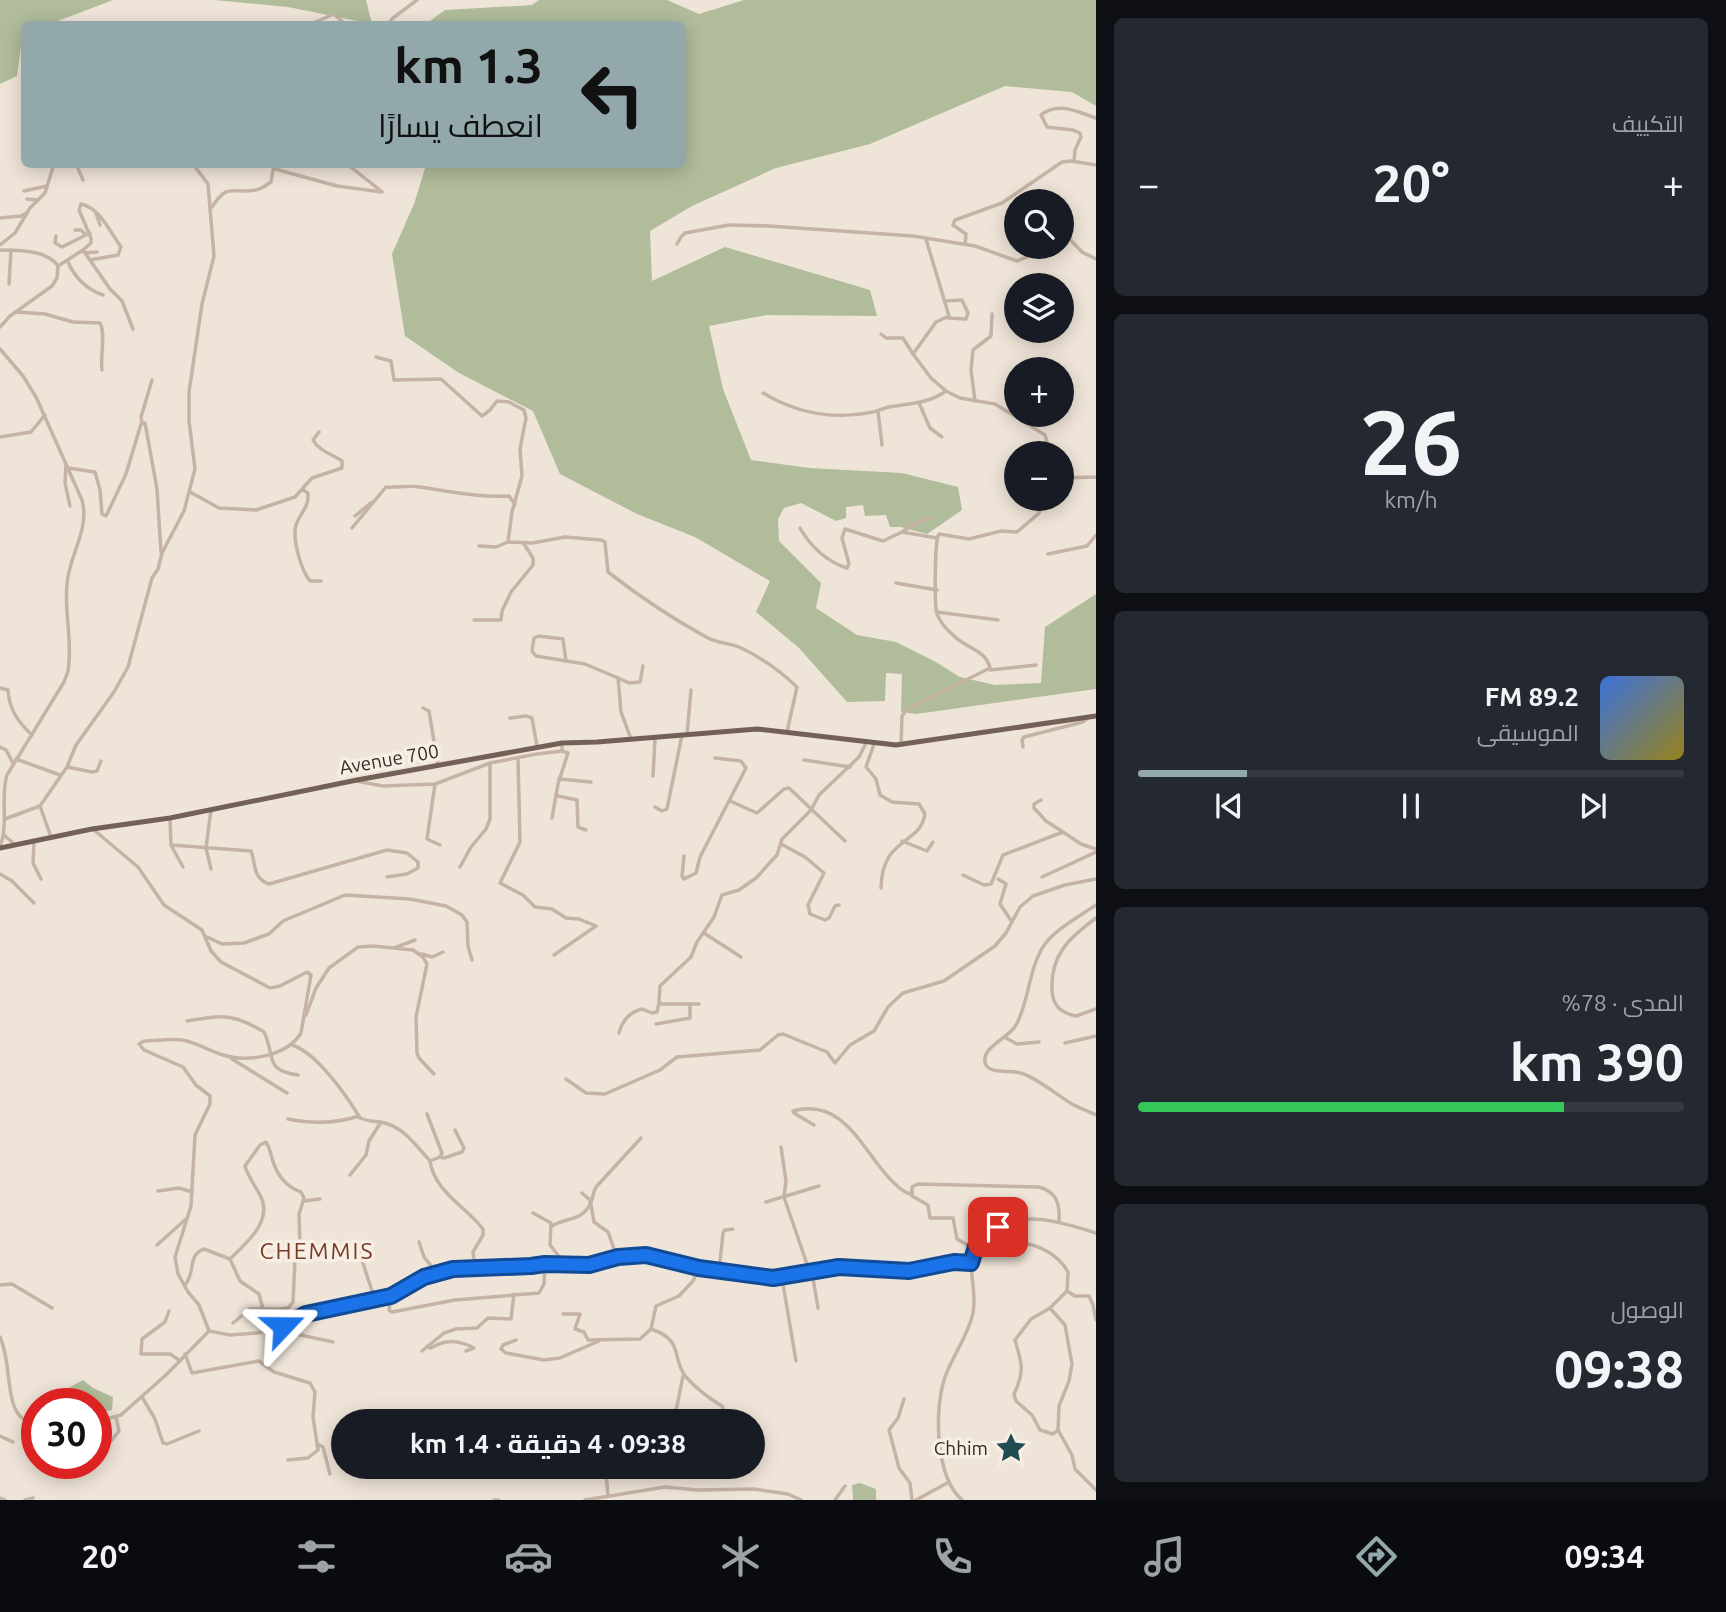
<!DOCTYPE html>
<html lang="ar">
<head>
<meta charset="utf-8">
<style>
  body { margin:0; font-family:Ubuntu,Cairo,sans-serif; background:#242831; color:#f1f3f6; direction:rtl; height:100vh; display:flex; flex-direction:column; font-size:26px; white-space:nowrap }
  * { box-sizing:border-box; margin:0 }
  p { font-size:23px; color:#9ea1a6 }
  .icon { flex:none; width:38px; height:38px; fill:none; stroke:currentColor; stroke-width:2; stroke-linecap:round; stroke-linejoin:round }
  .map { position:relative; flex:1; overflow:hidden; direction:ltr }
  .drawer { display:flex; flex-direction:column; gap:18px; padding:18px; background:#0d0f14; width:630px }
  .drawer>* { flex:none }
  .guide { position:absolute; left:21px; top:21px; width:665px; height:147px; border-radius:10px; box-shadow:0 4px 18px #0003; direction:rtl; background:#92a8ab; color:#111; overflow:hidden }
  .buttons { position:absolute; left:1004px; top:189px; display:grid; gap:14px }
  .buttons a { display:grid; place-items:center; width:70px; height:70px; border-radius:50%; background:#171b24; box-shadow:0 4px 18px #0003; font-size:35px }
  .speed { position:absolute; left:21px; top:1388px; display:flex; gap:14px; font-size:35px; font-weight:700; text-align:center }
  .speed>* { display:grid; place-content:center; width:91px; height:91px; border-radius:50%; background:#171b24; box-shadow:0 4px 18px #0003; line-height:1 }
  .speed .limit { border:10px solid #d22; background:#fff; color:#111 }
  .pin { position:absolute; display:grid; place-items:center; width:60px; height:60px; color:#fff; margin:-30px; border-radius:14px; box-shadow:0 4px 10px #0006 }
  .me { position:absolute; width:77px; margin:-38px; rotate:67deg; stroke-linejoin:round; filter:drop-shadow(0 0 5px #0008) }
  .turn { display:flex; align-items:center; gap:24px; height:147px; padding:0 28px; font-size:32px }
  .turn .icon { width:91px; height:91px; stroke-width:2.5 }
  .turn b { display:block; font-size:49px; line-height:60px }
  .big { font-size:52px; font-weight:700; line-height:1.1 }
  .drawer .card { flex:1; display:flex; flex-direction:column; justify-content:center; gap:10px; min-width:0; padding:0 24px; border-radius:10px; background:#242831 }
  .drawer .dial { align-items:center; gap:0 }
  .dial b { font-size:91px; line-height:1 }
  .song { display:flex; align-items:center; gap:21px }
  .cover { width:84px; height:84px; border-radius:10px; background:linear-gradient(135deg,hsl(220 70% 55%),hsl(50 70% 35%)) }
  .played { height:7px; border-radius:4px; background:linear-gradient(90deg,#92a8ab 20%,#363941 20%) }
  .keys { display:flex; justify-content:space-around; direction:ltr }
  .heat { display:flex; justify-content:space-between; align-items:center; font-size:38px; direction:ltr }
  .charge { height:10px; border-radius:5px; background:linear-gradient(90deg,#34c759 78%,#363941 0) }
  .trip { position:absolute; left:331px; top:1409px; width:434px; height:70px; border-radius:35px; background:#171b24; box-shadow:0 4px 18px #0003; font-weight:700; line-height:70px; text-align:center; direction:rtl }
  .tab-bar { display:flex; height:112px; justify-content:space-around; align-items:center; background:#090b0e; color:#9ea1a6 }
  .tab-bar .icon { width:49px; height:49px }
  .tab-bar .active { color:#92a8ab }
  .tab-bar b { font-size:32px; color:#f1f3f6 }
  main { display:flex; flex:1; min-height:0 }
  .map>svg:first-child { display:block }
  .green { fill:#b0bc9a }
  .lines { fill:none; stroke-linecap:round; stroke-linejoin:round }
  .minor { stroke:#c5b4a5; stroke-width:3.5 }
  .major { stroke:#736158; stroke-width:5 }
  .route-casing { stroke:#114b97; stroke-width:18 }
  .route { stroke:#1a73e8; stroke-width:12 }
  .labels { text-anchor:middle; stroke-width:7; stroke-linejoin:round; paint-order:stroke }
  .street-label { font-size:19px; fill:#322a26; stroke:#f7eee4 }
  .poi-label { font-size:19px; fill:#322a26; stroke:#f7eee4; text-anchor:end }
  .quarter-label { font-size:23px; letter-spacing:2px; fill:#7a3a25; stroke:#f7eee4 }
</style>
</head>
<body>
<main>
<section class="drawer">
<div class="card"><p>التكييف</p>
<div class="heat"><a>−</a><b class="big">20°</b><a>+</a></div>
</div>
<div class="card dial"><b>26</b><p>km/h</p></div>
<div class="card">
<div class="song"><i class="cover"></i><div><b>89.2 FM</b><p>الموسيقى</p></div></div>
<div class="played"></div>
<div class="keys"><svg class="icon" aria-label="previous" viewBox="0 0 24 24"><path d="M18 5L8 12l10 7zM5 5v14"/></svg><svg class="icon" aria-label="pause" viewBox="0 0 24 24"><path d="M8 5v14M16 5v14"/></svg><svg class="icon" aria-label="next" viewBox="0 0 24 24"><path d="M6 5l10 7-10 7zM19 5v14"/></svg></div>
</div>
<div class="card"><p>المدى · 78%</p><b class="big">390 km</b><div class="charge"></div></div>
<div class="card"><p>الوصول</p><b class="big">09:38</b></div>
</section>
<div class="map">
<svg width="1096" height="1500" viewBox="0 0 1096 1500">
  <rect width="100%" height="100%" fill="#efe4d8"/>
  <!-- green -->
  <g class="green">
    <path d="M0 0H113L50 24H24L17 76 0 84Z"/>
    <path d="M214 0H366L372 24 288 7Z"/>
    <path d="M539 0H667L699 14 744 0H1096V106L1072 92 1005 86 870 144 776 168 692 206 650 231 652 281 725 247 870 290 877 316 767 315 709 326 723 389 751 460 809 468 902 473 958 487 962 510 927 534 901 527H890L886 515 865 516 863 505 846 507V518L836 521 801 503 784 508 778 519 779 541 821 583 816 608 857 635 896 642 934 661 960 677 995 685 1041 683 1045 627 1096 594V689L916 714 901 712 902 674 886 673 885 701 847 702 799 648 756 612 770 581 695 537 637 514 560 474 533 411 459 373 405 336 392 254 414 204 426 165 682 164V24H426L445 10 532 5Z"/>
    <path d="M83 1380 93 1388 113 1397 112 1410 96 1414V1404L49 1403 63 1391Z"/>
    <path d="M860 1483 876 1489V1500H853L852 1485Z"/>
  </g>
  <g class="lines">
    <!-- minor -->
    <g class="minor">
      <path d="M311 24 334 14 345 24"/>
      <path d="M388 24 393 18 417 0"/>
      <path d="M1074 161 1075 150 1081 137 1080 133 1073 130 1047 127 1041 115C1059 101 1077 112 1096 118"/>
      <path d="M76 164 83 180"/>
      <path d="M347 164 381 191"/>
      <path d="M275 169 337 186 382 192"/>
      <path d="M24 191 47 186"/>
      <path d="M27 199 38 200"/>
      <path d="M212 207C229 181 232 195 256 190 261 189 267 185 271 182L274 164"/>
      <path d="M96 213 100 225"/>
      <path d="M0 218 21 216 28 212"/>
      <path d="M75 230H81L85 234"/>
      <path d="M1062 231 1082 252 1096 259"/>
      <path d="M56 236 55 243 62 247 90 233"/>
      <path d="M926 239 949 316 936 322 913 354 931 378 946 391 960 398 995 404 1045 435 1050 453"/>
      <path d="M677 244 681 237 685 233 729 225 769 226 913 236 975 246 1017 261 1032 255 1042 247"/>
      <path d="M965 244 966 234 953 225 955 220 1002 203 1062 162 1071 161 1096 165"/>
      <path d="M0 245 15 233 30 208 45 193 54 164"/>
      <path d="M0 250C19 250 47 250 58 266L57 278 52 286 10 316 0 327"/>
      <path d="M83 250 91 243V238L79 210 81 204C100 208 110 232 121 247L118 255 90 260"/>
      <path d="M85 253 97 252"/>
      <path d="M68 262C75 278 86 289 103 295"/>
      <path d="M58 266 83 250 110 289 122 301 133 329"/>
      <path d="M9 284 11 250"/>
      <path d="M945 301 962 300 968 313 966 319 948 318"/>
      <path d="M17 312 45 314 73 322 100 323C106 333 100 357 102 370"/>
      <path d="M881 334 886 338H903L913 354"/>
      <path d="M0 349 23 376 36 397 82 500C90 530 69 555 67 584 64 613 73 642 68 671L64 682 7 775C0 798 9 823 0 847"/>
      <path d="M376 357 391 361 394 380 441 379 482 416 490 410 497 401 509 402 524 410 526 418 520 449 522 476 512 512 508 542"/>
      <path d="M763 393C798 414 833 420 873 412 879 411 884 408 889 407 910 403 928 404 946 391"/>
      <path d="M975 401 971 370 973 350 991 336 992 314"/>
      <path d="M919 403 930 428 942 437"/>
      <path d="M878 411 882 445"/>
      <path d="M142 423 141 417 152 380"/>
      <path d="M0 437 31 432 45 415"/>
      <path d="M66 464 65 483 70 506"/>
      <path d="M68 468 95 472 100 490 102 514 106 516 126 474 141 424 145 423 157 489 161 552"/>
      <path d="M1062 478 1096 477"/>
      <path d="M303 490 308 493C309 508 300 513 296 525 292 539 301 570 310 581H321"/>
      <path d="M190 492 219 508 256 510 295 497 312 478 342 468V461C332 454 319 451 313 440L319 432"/>
      <path d="M355 516 372 502"/>
      <path d="M352 528 386 487C397 488 409 485 420 487 449 491 480 498 509 496L515 504"/>
      <path d="M800 528C810 546 827 562 847 568L849 564 842 538 845 529 883 541 902 532 937 538"/>
      <path d="M902 532 914 524 930 518"/>
      <path d="M479 546 496 547 508 542 532 543 565 537 601 540 605 542 608 572C640 597 673 619 708 638 717 643 729 643 739 647 761 657 779 670 797 687L787 732"/>
      <path d="M1048 554 1087 546 1096 535"/>
      <path d="M896 583 937 590"/>
      <path d="M937 612 998 620"/>
      <path d="M474 620H501L502 611 511 592 533 565V558L524 544"/>
      <path d="M566 661 563 639 539 636 534 638 532 651 536 656 585 664 618 678 621 712 631 739"/>
      <path d="M990 670 1036 665"/>
      <path d="M618 678 629 683 640 682 643 666"/>
      <path d="M0 688 8 690C9 709 18 722 32 735"/>
      <path d="M423 708 429 711 438 766"/>
      <path d="M510 718 526 716 532 718 537 746"/>
      <path d="M687 735 691 690"/>
      <path d="M874 744 866 767 876 779 880 795 892 802 919 804 925 814C920 846 882 836 881 888"/>
      <path d="M901 745 902 716 906 710 990 668C986 650 966 648 954 636 947 630 940 622 937 614 934 604 935 546 938 536L939 534 969 539 1001 531 1017 532 1038 514 1048 499"/>
      <path d="M0 747 6 750 13 763"/>
      <path d="M1023 747 1022 740 1024 737 1083 722 1088 718"/>
      <path d="M411 752 435 745"/>
      <path d="M518 758 520 842 500 883 523 895 535 907 552 909 566 918 579 919 596 926 554 955"/>
      <path d="M16 759 60 775"/>
      <path d="M804 760 850 767"/>
      <path d="M67 767 92 772 97 771 101 761"/>
      <path d="M653 776 655 738"/>
      <path d="M559 779 591 782"/>
      <path d="M356 781 383 786 435 784 490 763 537 754 562 751V743"/>
      <path d="M435 784 427 839 440 845"/>
      <path d="M556 794 558 796 577 800 578 827 586 830"/>
      <path d="M1041 800 1034 804V808L1046 821 1063 832"/>
      <path d="M730 801 757 813 784 789 789 788 845 841"/>
      <path d="M40 806 51 837"/>
      <path d="M655 807 662 811 667 809 682 735"/>
      <path d="M211 810 206 848 211 869"/>
      <path d="M170 818 171 845 251 851C256 863 252 878 269 884L387 850 407 853 418 862V868L407 874 387 877"/>
      <path d="M552 818 558 784 568 753 562 751"/>
      <path d="M5 819 40 806 67 767 76 745 114 692 128 667 152 578 158 569 162 553 184 511 195 469 189 421V392L202 304 214 256 208 184 193 164"/>
      <path d="M94 830 138 867 164 905 202 930 211 951 221 962 270 988 280 986 307 972 311 975 301 1033C287 1056 248 1063 223 1055 209 1051 196 1042 182 1040 170 1038 156 1041 144 1041L139 1044 144 1050 183 1067 196 1085 210 1096V1104L195 1135 191 1206 175 1257 178 1274 188 1292 199 1305 209 1331 230 1335 257 1333 286 1325 306 1314 391 1296 423 1277 438 1271 480 1266"/>
      <path d="M4 835 14 844"/>
      <path d="M902 841 927 851 933 842"/>
      <path d="M34 842 33 863 41 879"/>
      <path d="M781 844 805 857 824 873 808 905 810 914 825 920 829 918 835 906 839 905"/>
      <path d="M172 847 183 867"/>
      <path d="M684 856 682 876 684 879 696 873 700 857 746 768 741 761 715 758"/>
      <path d="M460 867 471 847 486 829 490 819V763"/>
      <path d="M0 874 12 881 34 903"/>
      <path d="M963 875 984 885 991 884 1003 855 1063 832 1081 844 1096 849"/>
      <path d="M1042 877 1096 852"/>
      <path d="M998 879 1006 884 1000 904 1012 922"/>
      <path d="M1096 905C1080 916 1056 929 1045 944 1028 968 1030 1000 1016 1025 1010 1038 978 1048 986 1065 991 1074 1011 1070 1021 1073 1039 1079 1055 1094 1072 1104 1079 1108 1088 1111 1096 1115"/>
      <path d="M1096 918C1069 938 1050 955 1052 991 1053 1006 1061 1013 1076 1016L1096 1009"/>
      <path d="M704 933 741 957"/>
      <path d="M207 937 222 944 244 943 269 934 283 921 345 895 410 899 446 906 462 915 467 922 468 946 472 960"/>
      <path d="M394 948 415 940"/>
      <path d="M422 954 432 957 443 952"/>
      <path d="M699 1004H661L659 1001 660 986 691 957 697 942 714 917 722 895 739 890 756 878 777 855 782 839 811 810 819 795 859 757 866 743"/>
      <path d="M306 1015 316 988 329 968 358 947 373 946 413 950 423 957 427 964 416 1017 417 1053 419 1058 434 1074"/>
      <path d="M187 1021C223 1015 233 1013 264 1032 276 1056 263 1070 298 1075"/>
      <path d="M656 1024 690 1018V1004"/>
      <path d="M619 1033C622 1021 630 1012 642 1009L652 1013 657 1012 659 1003"/>
      <path d="M1006 1038 1017 1044 1039 1042"/>
      <path d="M1065 1043 1096 1036"/>
      <path d="M292 1045C316 1052 347 1096 360 1118 369 1122 379 1121 388 1124 406 1130 418 1148 430 1161"/>
      <path d="M232 1059 287 1093"/>
      <path d="M566 1079 586 1093 605 1094 660 1070 677 1057 760 1050 778 1035 783 1034 827 1052 835 1063 850 1045 874 1031 888 1007 903 993 944 981 995 946 1006 933 1020 907 1033 896 1065 885 1096 879"/>
      <path d="M427 1114 442 1153 440 1157 430 1161C434 1191 466 1207 483 1229V1235L473 1252 474 1259 480 1266H531L545 1264 589 1265 617 1257 646 1255 699 1268 773 1278 839 1267 909 1271 954 1262 971 1263"/>
      <path d="M288 1119C313 1124 335 1124 359 1116"/>
      <path d="M814 1125 794 1113 793 1111C843 1097 862 1149 889 1178 896 1185 902 1192 911 1194"/>
      <path d="M781 1147 786 1181 784 1197 810 1273"/>
      <path d="M440 1157 444 1158 462 1152 464 1148 455 1130"/>
      <path d="M350 1175 366 1155 369 1141 381 1122"/>
      <path d="M158 1191 179 1188 192 1192"/>
      <path d="M582 1193 590 1200 594 1222 608 1232 617 1257"/>
      <path d="M304 1201 320 1199"/>
      <path d="M766 1202 819 1186"/>
      <path d="M533 1213 551 1223 550 1245 564 1263"/>
      <path d="M552 1226C564 1218 579 1221 588 1208 593 1202 592 1194 596 1187L641 1138"/>
      <path d="M419 1242 424 1257 436 1272"/>
      <path d="M977 1243C991 1247 1002 1244 1016 1243 1036 1242 1059 1255 1068 1272L1067 1291 1050 1308 1065 1325 1072 1364 1069 1381 1059 1406 1058 1430 1072 1455 1075 1469 1096 1490"/>
      <path d="M157 1245 186 1219"/>
      <path d="M358 1248 375 1300"/>
      <path d="M974 1249 957 1239 953 1218H930L928 1205 912 1196V1187L918 1184 1039 1187C1057 1192 1060 1204 1059 1221"/>
      <path d="M230 1259 240 1281 259 1294 263 1309"/>
      <path d="M719 1271 723 1233 725 1230 733 1229"/>
      <path d="M812 1272 818 1308"/>
      <path d="M782 1278 796 1361"/>
      <path d="M0 1285 12 1284 52 1308"/>
      <path d="M185 1285C196 1273 187 1255 204 1249L230 1259C246 1243 274 1221 260 1195 256 1188 246 1172 245 1166L260 1145 266 1142C270 1148 270 1152 272 1158 276 1174 286 1187 301 1192L304 1198 299 1214 300 1249 295 1260 293 1302 288 1308 281 1309"/>
      <path d="M1067 1291 1075 1296H1089L1093 1305 1096 1320"/>
      <path d="M391 1296 389 1310 392 1312 455 1300 539 1293 544 1284 545 1264"/>
      <path d="M1050 1308 1031 1319 1015 1340C1022 1364 1025 1371 1014 1394L1016 1401 1032 1415 1040 1430 1053 1434 1058 1430"/>
      <path d="M169 1311 165 1322 142 1339 141 1354H170L179 1360"/>
      <path d="M563 1314H580L575 1329 584 1332 588 1340 640 1339 651 1329C685 1340 671 1359 686 1377 696 1388 710 1399 722 1406L727 1421"/>
      <path d="M233 1323 250 1309H281L283 1313 295 1320"/>
      <path d="M283 1326 291 1333 333 1342"/>
      <path d="M651 1329 656 1306 679 1296 693 1281 699 1268"/>
      <path d="M0 1337C15 1370 0 1419 37 1425"/>
      <path d="M516 1340 503 1345 501 1349 506 1353 544 1360 560 1358 599 1341"/>
      <path d="M427 1347 431 1348C446 1339 459 1340 474 1348L466 1351"/>
      <path d="M422 1351 444 1333 456 1329 477 1328 488 1318 511 1319 514 1294"/>
      <path d="M185 1354 192 1373 259 1361 274 1372 310 1383 315 1392 313 1417 318 1450 308 1458 288 1460"/>
      <path d="M142 1397 155 1419 163 1443 167 1444 199 1431"/>
      <path d="M904 1399 898 1418 889 1430 899 1468 910 1483 912 1500"/>
      <path d="M606 1420V1421"/>
      <path d="M674 1421 683 1376"/>
      <path d="M96 1422 121 1415 167 1374 209 1331"/>
      <path d="M0 1436 13 1442"/>
      <path d="M111 1441 119 1431 116 1417"/>
      <path d="M317 1444 323 1447 330 1474"/>
      <path d="M608 1495 606 1474 624 1466"/>
      <path d="M0 1498 5 1500"/>
      <path d="M25 1500 33 1498"/>
      <path d="M494 1500H499"/>
      <path d="M585 1500 665 1487 697 1490 754 1489 788 1494 801 1500"/>
      <path d="M835 1500 845 1486"/>
      <path d="M916 1500 949 1482"/>
      <path d="M962 1500C935 1476 934 1409 945 1377 953 1355 968 1336 973 1313 979 1282 958 1257 988 1233 1020 1208 1062 1222 1096 1233"/>
    </g>
    <!-- major -->
    <path class="major" d="M0 848 92 829 170 818 357 780 562 743 597 742 757 729 896 745 1096 716"/>
  </g>
  <g class="lines">
    <defs>
      <path id="route" d="M283 1326 306 1314 391 1296 424 1277 453 1269 531 1266 545 1264 589 1265 618 1257 646 1255 699 1268 773 1278 839 1267 909 1271 954 1262 971 1263 977 1243 998 1227"/>
    </defs>
    <!-- route casing -->
    <use href="#route" class="route-casing"/>
    <!-- route -->
    <use href="#route" class="route"/>
  </g>
  <!-- icons -->
  <defs>
    <symbol id="sight-bare" viewBox="-9 -9 18 18"><path d="M0-6L1.8-2.2L6-1.7L2.9 1.2L3.7 5.4L0 3.3L-3.7 5.4L-2.9 1.2L-6-1.7L-1.8-2.2Z" fill="#1f4c50" stroke="#f7eee4" stroke-width="2.5" paint-order="stroke"/></symbol>
  </defs>
  <g fill-rule="evenodd">
    <use href="#sight-bare" x="989" y="1426" width="44" height="44"/>
  </g>
  <g class="labels">
    <!-- street labels -->
    <g class="street-label">
      <text transform="translate(389 759) rotate(-10)" y="7">Avenue 700</text>
    </g>
    <!-- poi labels -->
    <g class="poi-label">
      <text x="988" y="1455">Chhim</text>
    </g>
    <!-- quarter labels -->
    <g class="quarter-label">
      <text x="317" y="1259">CHEMMIS</text>
    </g>
  </g>
</svg>
<div class="buttons">
<a><svg class="icon" aria-label="search" viewBox="0 0 24 24"><circle cx="10" cy="10" r="6"/><path d="M15 15l6 6"/></svg></a>
<a><svg class="icon" aria-label="layers" viewBox="0 0 24 24"><path d="M12 4l9 5-9 5-9-5zM3 14l9 5 9-5"/></svg></a>
<a>+</a>
<a>−</a>
</div>
<div class="speed"><div class="limit">30</div></div>
<div class="pin" style="left:998px;top:1227px;background:#d93025"><svg class="icon" aria-label="arrive" viewBox="0 0 24 24"><path d="M6 21V4h12l-3 4 3 4H6"/></svg></div>
<svg class="me" style="left:283px;top:1326px" viewBox="-20 -20 40 40"><path d="M0-17L14 15 0 8-14 15z" fill="#1a73e8" stroke="#fff" stroke-width="4"/></svg>
<div class="trip">09:38 · 4 دقيقة · 1.4 km</div>
<div class="guide">
<div class="turn"><svg class="icon" aria-label="left" viewBox="0 0 24 24"><path d="M17 20v-9H6M10 6l-5 5 5 5"/></svg><div><b>1.3 km</b>انعطف يسارًا</div></div>
</div>
</div>
</main>
<nav class="tab-bar">
<b>09:34</b>
<svg class="icon active" aria-label="directions" viewBox="0 0 24 24"><path d="M12 3l9 9-9 9-9-9zM9 14v-3h6M13 9l2 2-2 2"/></svg>
<svg class="icon" aria-label="music" viewBox="0 0 24 24"><path d="M9 18V5l10-2v13"/><circle cx="6" cy="18" r="3"/><circle cx="16" cy="16" r="3"/></svg>
<svg class="icon" aria-label="phone" viewBox="0 0 24 24"><path d="M5 4h4l2 5-3 2q2 4 5 5l2-3 5 2v4C11 20 4 13 5 4z"/></svg>
<svg class="icon" aria-label="climate" viewBox="0 0 24 24"><path d="M12 3v18M4 7l16 10M4 17L20 7"/></svg>
<svg class="icon" aria-label="car" viewBox="0 0 24 24"><path d="M5 17H2v-5l4-1 3-4h7l3 4 3 1v5h-3M9 17h6M6 11h13"/><circle cx="7" cy="17" r="2"/><circle cx="17" cy="17" r="2"/></svg>
<svg class="icon" aria-label="filters" viewBox="0 0 24 24"><path d="M4 7h16M4 17h16"/><circle cx="9" cy="7" r="2"/><circle cx="15" cy="17" r="2"/></svg>
<b>20°</b>
</nav>
</body>
</html>
